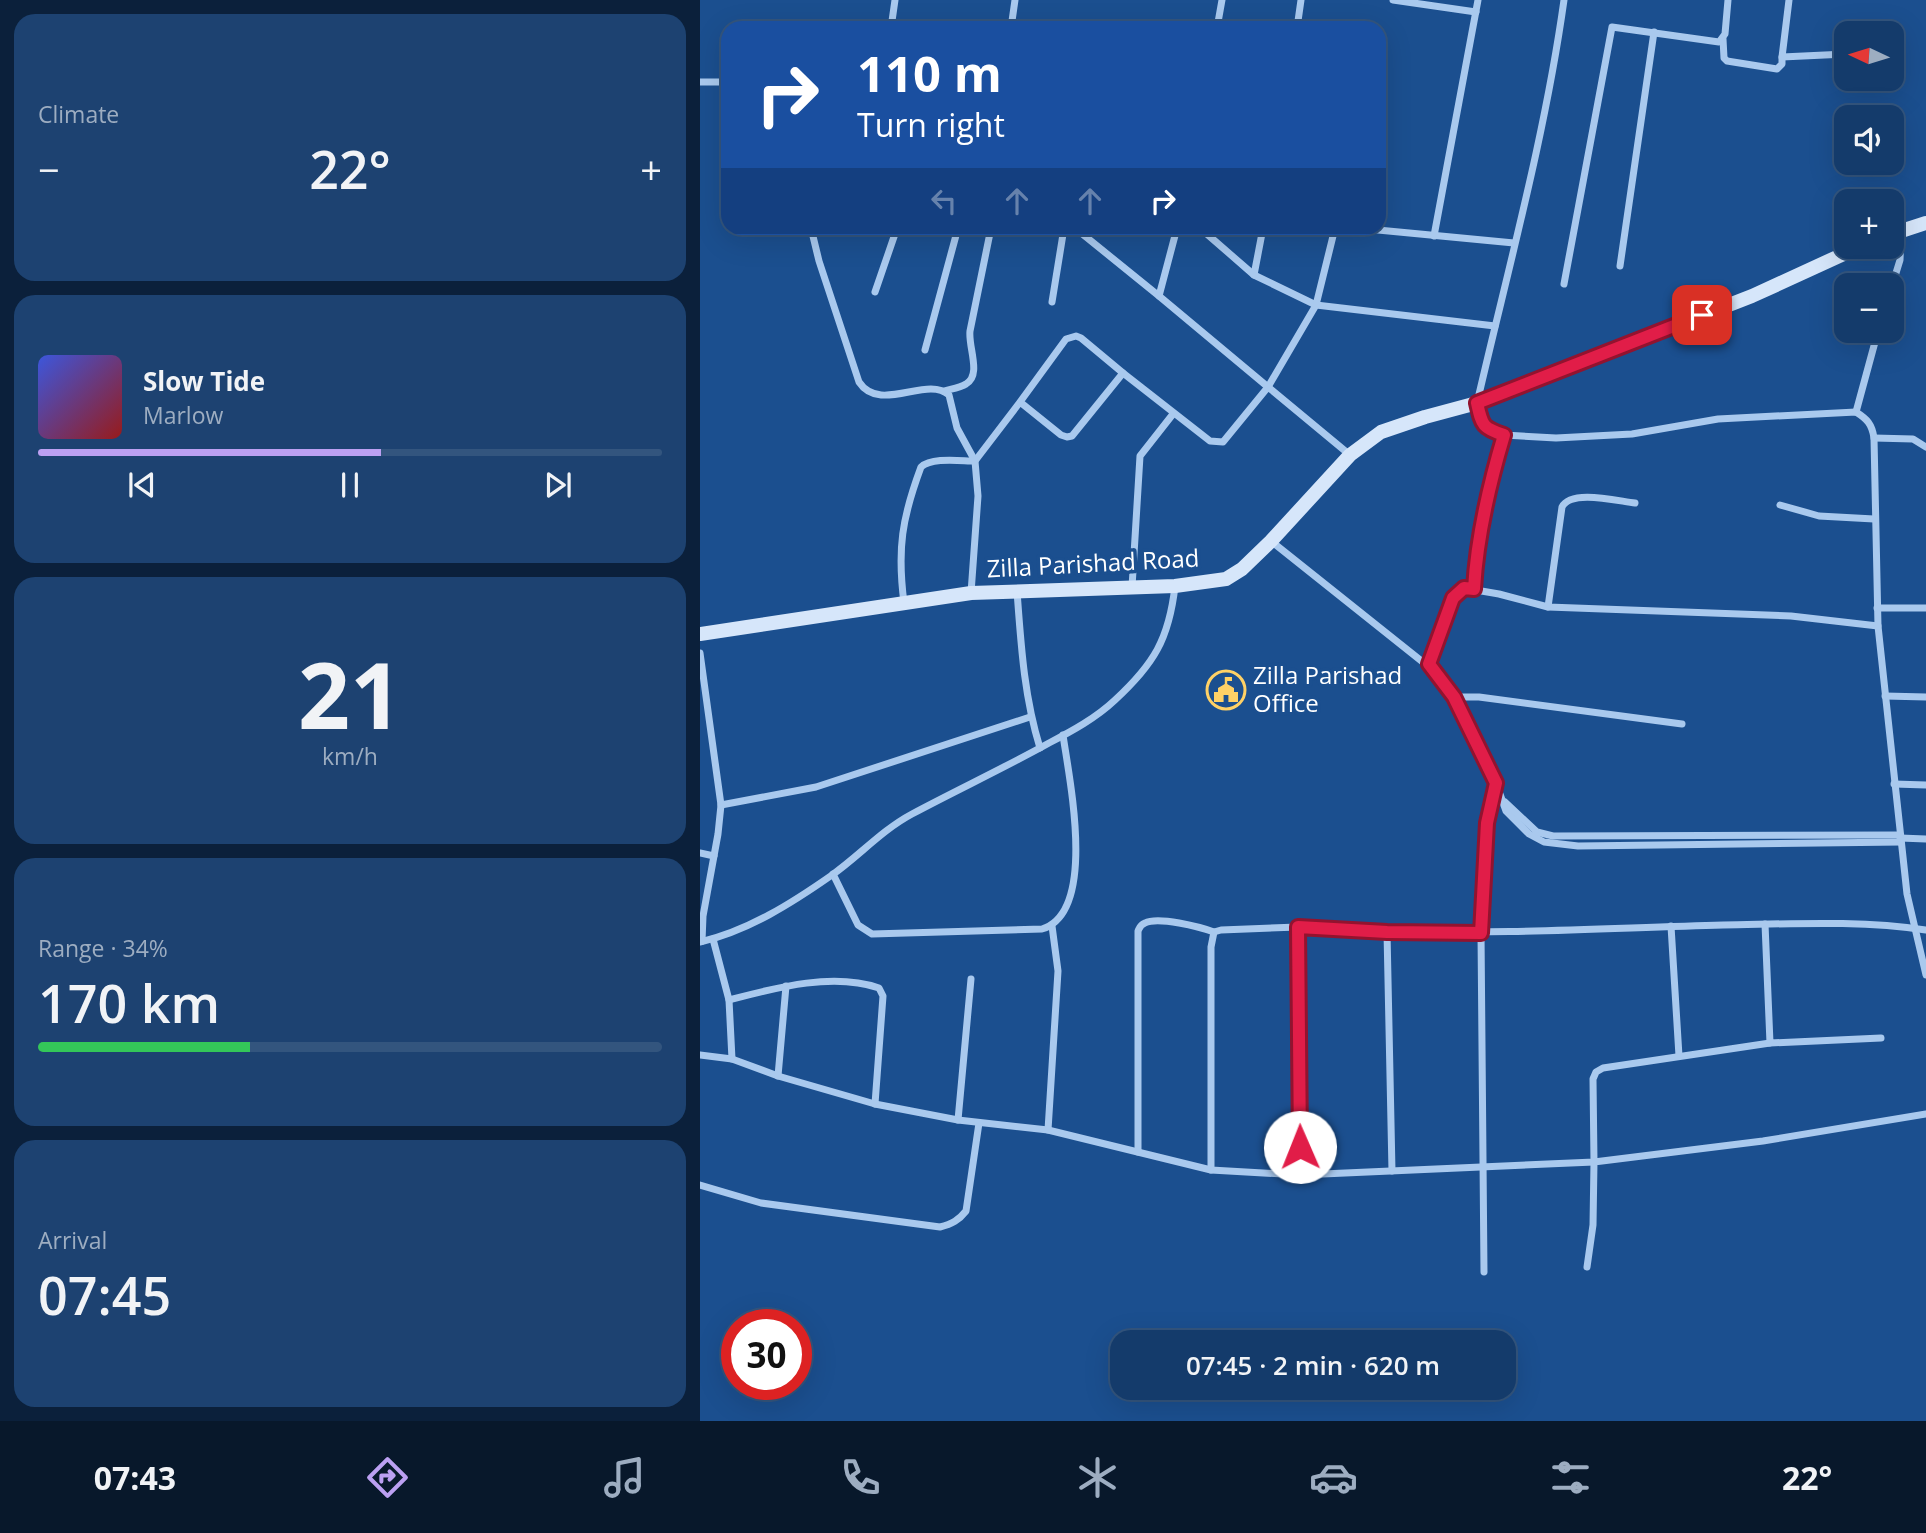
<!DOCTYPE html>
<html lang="en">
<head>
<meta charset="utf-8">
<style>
  body { margin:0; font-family:"Open Sans",sans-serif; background:#1d4271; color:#f1f3f6; height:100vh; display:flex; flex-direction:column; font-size:26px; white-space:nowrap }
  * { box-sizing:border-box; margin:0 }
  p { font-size:23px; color:#9dadc1 }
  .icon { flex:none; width:38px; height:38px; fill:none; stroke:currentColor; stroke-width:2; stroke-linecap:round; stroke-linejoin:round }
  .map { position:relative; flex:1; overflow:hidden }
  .panel { display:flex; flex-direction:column; gap:14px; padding:14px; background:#0b203b; width:700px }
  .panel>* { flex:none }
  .banner { position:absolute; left:21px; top:21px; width:665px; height:214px; border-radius:21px; box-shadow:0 7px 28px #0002,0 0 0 2px #33557e; background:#1a4fa0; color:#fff; overflow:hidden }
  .needle { width:46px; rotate:274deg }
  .fabs { position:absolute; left:1134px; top:21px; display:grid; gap:14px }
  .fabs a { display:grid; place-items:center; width:70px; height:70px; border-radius:14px; background:#143b6b; box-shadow:0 7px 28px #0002,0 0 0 2px #33557e; font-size:35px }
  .speed { position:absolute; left:21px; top:1309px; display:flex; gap:14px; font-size:35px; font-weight:700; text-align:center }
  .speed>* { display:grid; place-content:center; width:91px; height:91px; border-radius:50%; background:#143b6b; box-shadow:0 7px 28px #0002,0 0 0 2px #33557e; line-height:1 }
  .speed .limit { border:10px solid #d22; background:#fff; color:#111 }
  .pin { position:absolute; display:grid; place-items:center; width:60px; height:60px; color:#fff; margin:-30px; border-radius:14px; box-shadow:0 4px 10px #0006 }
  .me { position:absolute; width:77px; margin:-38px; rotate:359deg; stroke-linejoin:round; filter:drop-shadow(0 0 5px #0008) }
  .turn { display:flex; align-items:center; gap:24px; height:147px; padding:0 21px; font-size:32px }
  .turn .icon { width:91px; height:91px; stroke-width:2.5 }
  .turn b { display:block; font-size:49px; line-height:60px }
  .lanes { display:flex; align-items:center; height:66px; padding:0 21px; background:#0003; justify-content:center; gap:35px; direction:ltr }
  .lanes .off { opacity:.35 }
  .big { font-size:52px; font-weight:600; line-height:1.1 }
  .panel .card { flex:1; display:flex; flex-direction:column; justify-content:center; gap:10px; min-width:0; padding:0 24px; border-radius:21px; background:#1d4271 }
  .panel .dial { align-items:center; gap:0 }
  .dial b { font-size:91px; line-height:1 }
  .song { display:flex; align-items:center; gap:21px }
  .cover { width:84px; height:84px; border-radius:10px; background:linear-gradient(135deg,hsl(230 70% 55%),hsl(0 70% 35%)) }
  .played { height:7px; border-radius:4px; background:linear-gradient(90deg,#bca0f2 55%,#33557e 55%) }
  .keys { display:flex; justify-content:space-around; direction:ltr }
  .heat { display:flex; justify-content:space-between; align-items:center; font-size:38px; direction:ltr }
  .charge { height:10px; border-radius:5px; background:linear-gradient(90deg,#34c759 34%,#33557e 0) }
  .trip { position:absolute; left:410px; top:1330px; width:406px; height:70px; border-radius:21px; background:#143b6b; box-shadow:0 7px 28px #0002,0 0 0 2px #33557e; font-weight:600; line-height:70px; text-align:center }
  .tabs { display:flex; height:112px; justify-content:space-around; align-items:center; background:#08182b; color:#9dadc1 }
  .tabs .icon { width:49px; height:49px }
  .tabs .current { color:#bca0f2 }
  .tabs b { font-size:32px; color:#f1f3f6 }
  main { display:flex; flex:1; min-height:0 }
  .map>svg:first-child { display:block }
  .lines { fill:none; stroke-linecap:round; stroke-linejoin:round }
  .street { stroke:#a9c9ee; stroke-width:7 }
  .secondary { stroke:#d6e6fa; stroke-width:14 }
  .route-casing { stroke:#92132f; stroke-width:18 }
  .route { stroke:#e11d48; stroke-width:12 }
  .labels { text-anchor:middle; stroke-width:7; stroke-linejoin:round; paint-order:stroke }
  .street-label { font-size:24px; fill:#fff; stroke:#1b4f8f }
  .poi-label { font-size:24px; fill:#fff; stroke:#1b4f8f; text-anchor:start }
</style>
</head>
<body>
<main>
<section class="panel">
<div class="card"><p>Climate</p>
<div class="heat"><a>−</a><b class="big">22°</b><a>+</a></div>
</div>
<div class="card">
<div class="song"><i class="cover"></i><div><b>Slow Tide</b><p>Marlow</p></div></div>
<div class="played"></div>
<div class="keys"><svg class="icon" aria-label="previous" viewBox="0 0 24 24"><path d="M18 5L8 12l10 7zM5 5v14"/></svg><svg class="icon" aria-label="pause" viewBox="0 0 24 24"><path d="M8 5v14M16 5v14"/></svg><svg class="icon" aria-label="next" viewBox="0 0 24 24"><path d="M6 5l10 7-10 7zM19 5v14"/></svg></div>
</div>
<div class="card dial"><b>21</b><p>km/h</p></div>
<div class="card"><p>Range · 34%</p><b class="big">170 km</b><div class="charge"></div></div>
<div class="card"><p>Arrival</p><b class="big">07:45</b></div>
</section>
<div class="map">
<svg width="1226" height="1421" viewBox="0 0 1226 1421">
  <rect width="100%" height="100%" fill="#1b4f8f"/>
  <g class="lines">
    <!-- street -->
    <g class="street">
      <path d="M693 0 776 12"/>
      <path d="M864 0C845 136 808 269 777 403L782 423 788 429 804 435 856 438 932 434 1018 419 1156 412C1167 419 1172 424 1174 438L1178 626 1207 894 1226 975"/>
      <path d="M1089 0 1082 57 1146 54"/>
      <path d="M191 28 195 0"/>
      <path d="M311 28 315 0"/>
      <path d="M517 28 522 0"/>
      <path d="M597 28 601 0"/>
      <path d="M1023 39 1024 58 1027 61 1077 69 1082 64V57"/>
      <path d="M0 82H28"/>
      <path d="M111 228 119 261 159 382C180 414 227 375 249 395L257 428 275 461 278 496 271 593"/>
      <path d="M375 228 459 296 477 228"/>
      <path d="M500 228 554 275 616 305 795 326"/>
      <path d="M657 228 814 243"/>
      <path d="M734 236 778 0"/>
      <path d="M920 266 954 32"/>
      <path d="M554 275 563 228"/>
      <path d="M864 284 912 27 1019 42 1025 34 1028 0"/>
      <path d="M1192 286 1200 260 1201 232"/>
      <path d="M175 292 197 228"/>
      <path d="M459 296 568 387 616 305 635 228"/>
      <path d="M352 302 364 228"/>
      <path d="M225 350 258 228"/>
      <path d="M423 373 510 441 523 442 568 387 650 455"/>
      <path d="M244 391C251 389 260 388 266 384 282 375 268 347 270 331L290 233"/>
      <path d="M1156 412 1178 331"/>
      <path d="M1174 438 1213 439 1226 447"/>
      <path d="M1080 505 1119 516 1174 519"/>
      <path d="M571 541 739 675 754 697 796 783 806 811 829 834 844 842 878 846 1201 842"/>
      <path d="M432 587 440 456 473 414"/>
      <path d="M773 589C778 536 789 486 804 435"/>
      <path d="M317 591C321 645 324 696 340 748"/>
      <path d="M204 603C197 549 202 518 221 467 232 457 260 461 275 461L320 402 361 435 367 437 372 436 423 373 381 338 376 336 366 339 320 402"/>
      <path d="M848 607 862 507C871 489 917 501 935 503"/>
      <path d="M1177 608H1226"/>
      <path d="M0 653 21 805 18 834 3 916 2 941"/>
      <path d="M729 665 753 598 764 588 799 594 848 607 1091 616 1178 626"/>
      <path d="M1185 696 1226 697"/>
      <path d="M754 697H779L982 724"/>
      <path d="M1194 784 1226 785"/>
      <path d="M805 802 837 832 853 836 1200 835"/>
      <path d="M21 805 116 787 330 717"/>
      <path d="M1200 838 1226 839"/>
      <path d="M0 853 14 856"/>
      <path d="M133 874 158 925 172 934 342 929C398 912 369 778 363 735"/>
      <path d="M1065 924 1070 1043 1181 1038"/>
      <path d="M971 926 979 1056"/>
      <path d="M598 927 600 1175"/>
      <path d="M13 939 29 1000 32 1059"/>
      <path d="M0 942C48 931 92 903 132 875 159 856 182 830 212 814 257 790 304 768 349 743 372 731 396 718 415 700 454 664 469 639 475 586"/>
      <path d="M29 1000C75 988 132 972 179 988L183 996 175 1104"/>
      <path d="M0 1055 32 1059 78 1076 175 1104 258 1120 348 1130 511 1170 600 1175 894 1162 893 1079 896 1072 903 1068 1070 1043"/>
      <path d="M78 1076 86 986"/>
      <path d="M258 1120 271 979"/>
      <path d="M348 1130 358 971 352 926"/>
      <path d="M438 1152V931C440 927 440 925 445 923 458 916 500 927 514 932"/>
      <path d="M511 1170V947L514 932 521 930 598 927 687 932"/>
      <path d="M692 1171 687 932C800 934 911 928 1023 925 1090 924 1160 920 1226 930"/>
      <path d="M0 1185 61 1203 240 1227C252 1224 259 1220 266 1211L279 1123"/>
      <path d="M887 1267 893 1225 894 1162 1063 1141 1226 1114"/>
      <path d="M784 1272 781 933 787 823 796 784"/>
    </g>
    <!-- secondary -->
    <g class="secondary">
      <path d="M1192 234 1226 223"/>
      <path d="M0 634 271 593 475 586 526 579 542 569 571 541 650 455 681 432 725 417 777 403 1052 296 1159 247"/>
    </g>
  </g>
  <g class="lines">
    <defs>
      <path id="route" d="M600 1147 598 927 687 932 781 933 787 823 796 783 754 697 729 664 753 598 764 588 774 589C777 536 789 485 804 435 782 428 782 425 777 403L1002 315"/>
    </defs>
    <!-- route casing -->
    <use href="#route" class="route-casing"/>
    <!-- route -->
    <use href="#route" class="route"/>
  </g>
  <!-- icons -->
  <defs>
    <symbol id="civic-ring" viewBox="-11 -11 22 22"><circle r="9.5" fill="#1b4f8f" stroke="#ffd166" stroke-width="1.5"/><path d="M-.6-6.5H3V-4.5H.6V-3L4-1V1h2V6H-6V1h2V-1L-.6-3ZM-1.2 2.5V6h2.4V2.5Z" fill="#ffd166"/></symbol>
  </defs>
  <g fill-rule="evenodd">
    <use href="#civic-ring" x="504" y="668" width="44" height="44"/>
  </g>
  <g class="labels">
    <!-- street labels -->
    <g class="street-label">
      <text transform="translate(393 564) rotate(-3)" y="8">Zilla Parishad Road</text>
    </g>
    <!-- poi labels -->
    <g class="poi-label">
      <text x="553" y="684">Zilla Parishad<tspan x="553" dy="28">Office</tspan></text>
    </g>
  </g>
</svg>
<div class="fabs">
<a><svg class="needle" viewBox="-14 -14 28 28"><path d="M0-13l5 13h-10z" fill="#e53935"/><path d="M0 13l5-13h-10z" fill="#9dadc1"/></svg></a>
<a><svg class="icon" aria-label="sound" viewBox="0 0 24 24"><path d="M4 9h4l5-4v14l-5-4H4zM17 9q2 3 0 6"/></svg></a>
<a>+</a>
<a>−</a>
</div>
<div class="speed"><div class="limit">30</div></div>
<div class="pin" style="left:1002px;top:315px;background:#d93025"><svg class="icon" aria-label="arrive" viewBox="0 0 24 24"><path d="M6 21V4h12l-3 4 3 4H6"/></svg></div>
<svg class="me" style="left:600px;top:1147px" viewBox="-20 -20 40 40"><circle r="19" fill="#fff"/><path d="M0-13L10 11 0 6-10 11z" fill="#e11d48"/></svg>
<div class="trip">07:45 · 2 min · 620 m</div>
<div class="banner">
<div class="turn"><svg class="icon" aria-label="right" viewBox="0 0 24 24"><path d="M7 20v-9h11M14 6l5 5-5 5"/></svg><div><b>110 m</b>Turn right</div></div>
<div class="lanes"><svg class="icon off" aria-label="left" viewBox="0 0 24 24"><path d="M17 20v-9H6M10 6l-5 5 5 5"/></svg><svg class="icon off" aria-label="ahead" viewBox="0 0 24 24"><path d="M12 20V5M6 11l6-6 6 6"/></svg><svg class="icon off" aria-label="ahead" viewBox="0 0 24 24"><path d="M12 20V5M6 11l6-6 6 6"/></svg><svg class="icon" aria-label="right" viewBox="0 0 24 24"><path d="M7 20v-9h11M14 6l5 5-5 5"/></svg></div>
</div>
</div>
</main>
<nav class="tabs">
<b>07:43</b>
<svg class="icon current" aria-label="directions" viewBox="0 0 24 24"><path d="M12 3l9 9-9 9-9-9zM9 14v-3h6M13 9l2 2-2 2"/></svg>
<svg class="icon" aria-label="music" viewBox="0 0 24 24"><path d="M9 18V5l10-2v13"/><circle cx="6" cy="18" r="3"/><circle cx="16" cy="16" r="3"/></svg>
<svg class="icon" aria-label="phone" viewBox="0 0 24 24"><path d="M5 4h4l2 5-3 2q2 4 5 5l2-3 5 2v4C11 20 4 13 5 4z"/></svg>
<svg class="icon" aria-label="climate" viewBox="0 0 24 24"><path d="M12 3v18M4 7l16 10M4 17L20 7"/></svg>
<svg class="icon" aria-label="car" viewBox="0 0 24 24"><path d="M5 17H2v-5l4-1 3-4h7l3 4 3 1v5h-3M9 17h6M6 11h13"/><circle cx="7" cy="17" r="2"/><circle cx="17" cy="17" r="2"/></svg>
<svg class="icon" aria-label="filters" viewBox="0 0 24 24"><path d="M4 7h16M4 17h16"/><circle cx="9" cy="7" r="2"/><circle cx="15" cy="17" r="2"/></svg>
<b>22°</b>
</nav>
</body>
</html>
